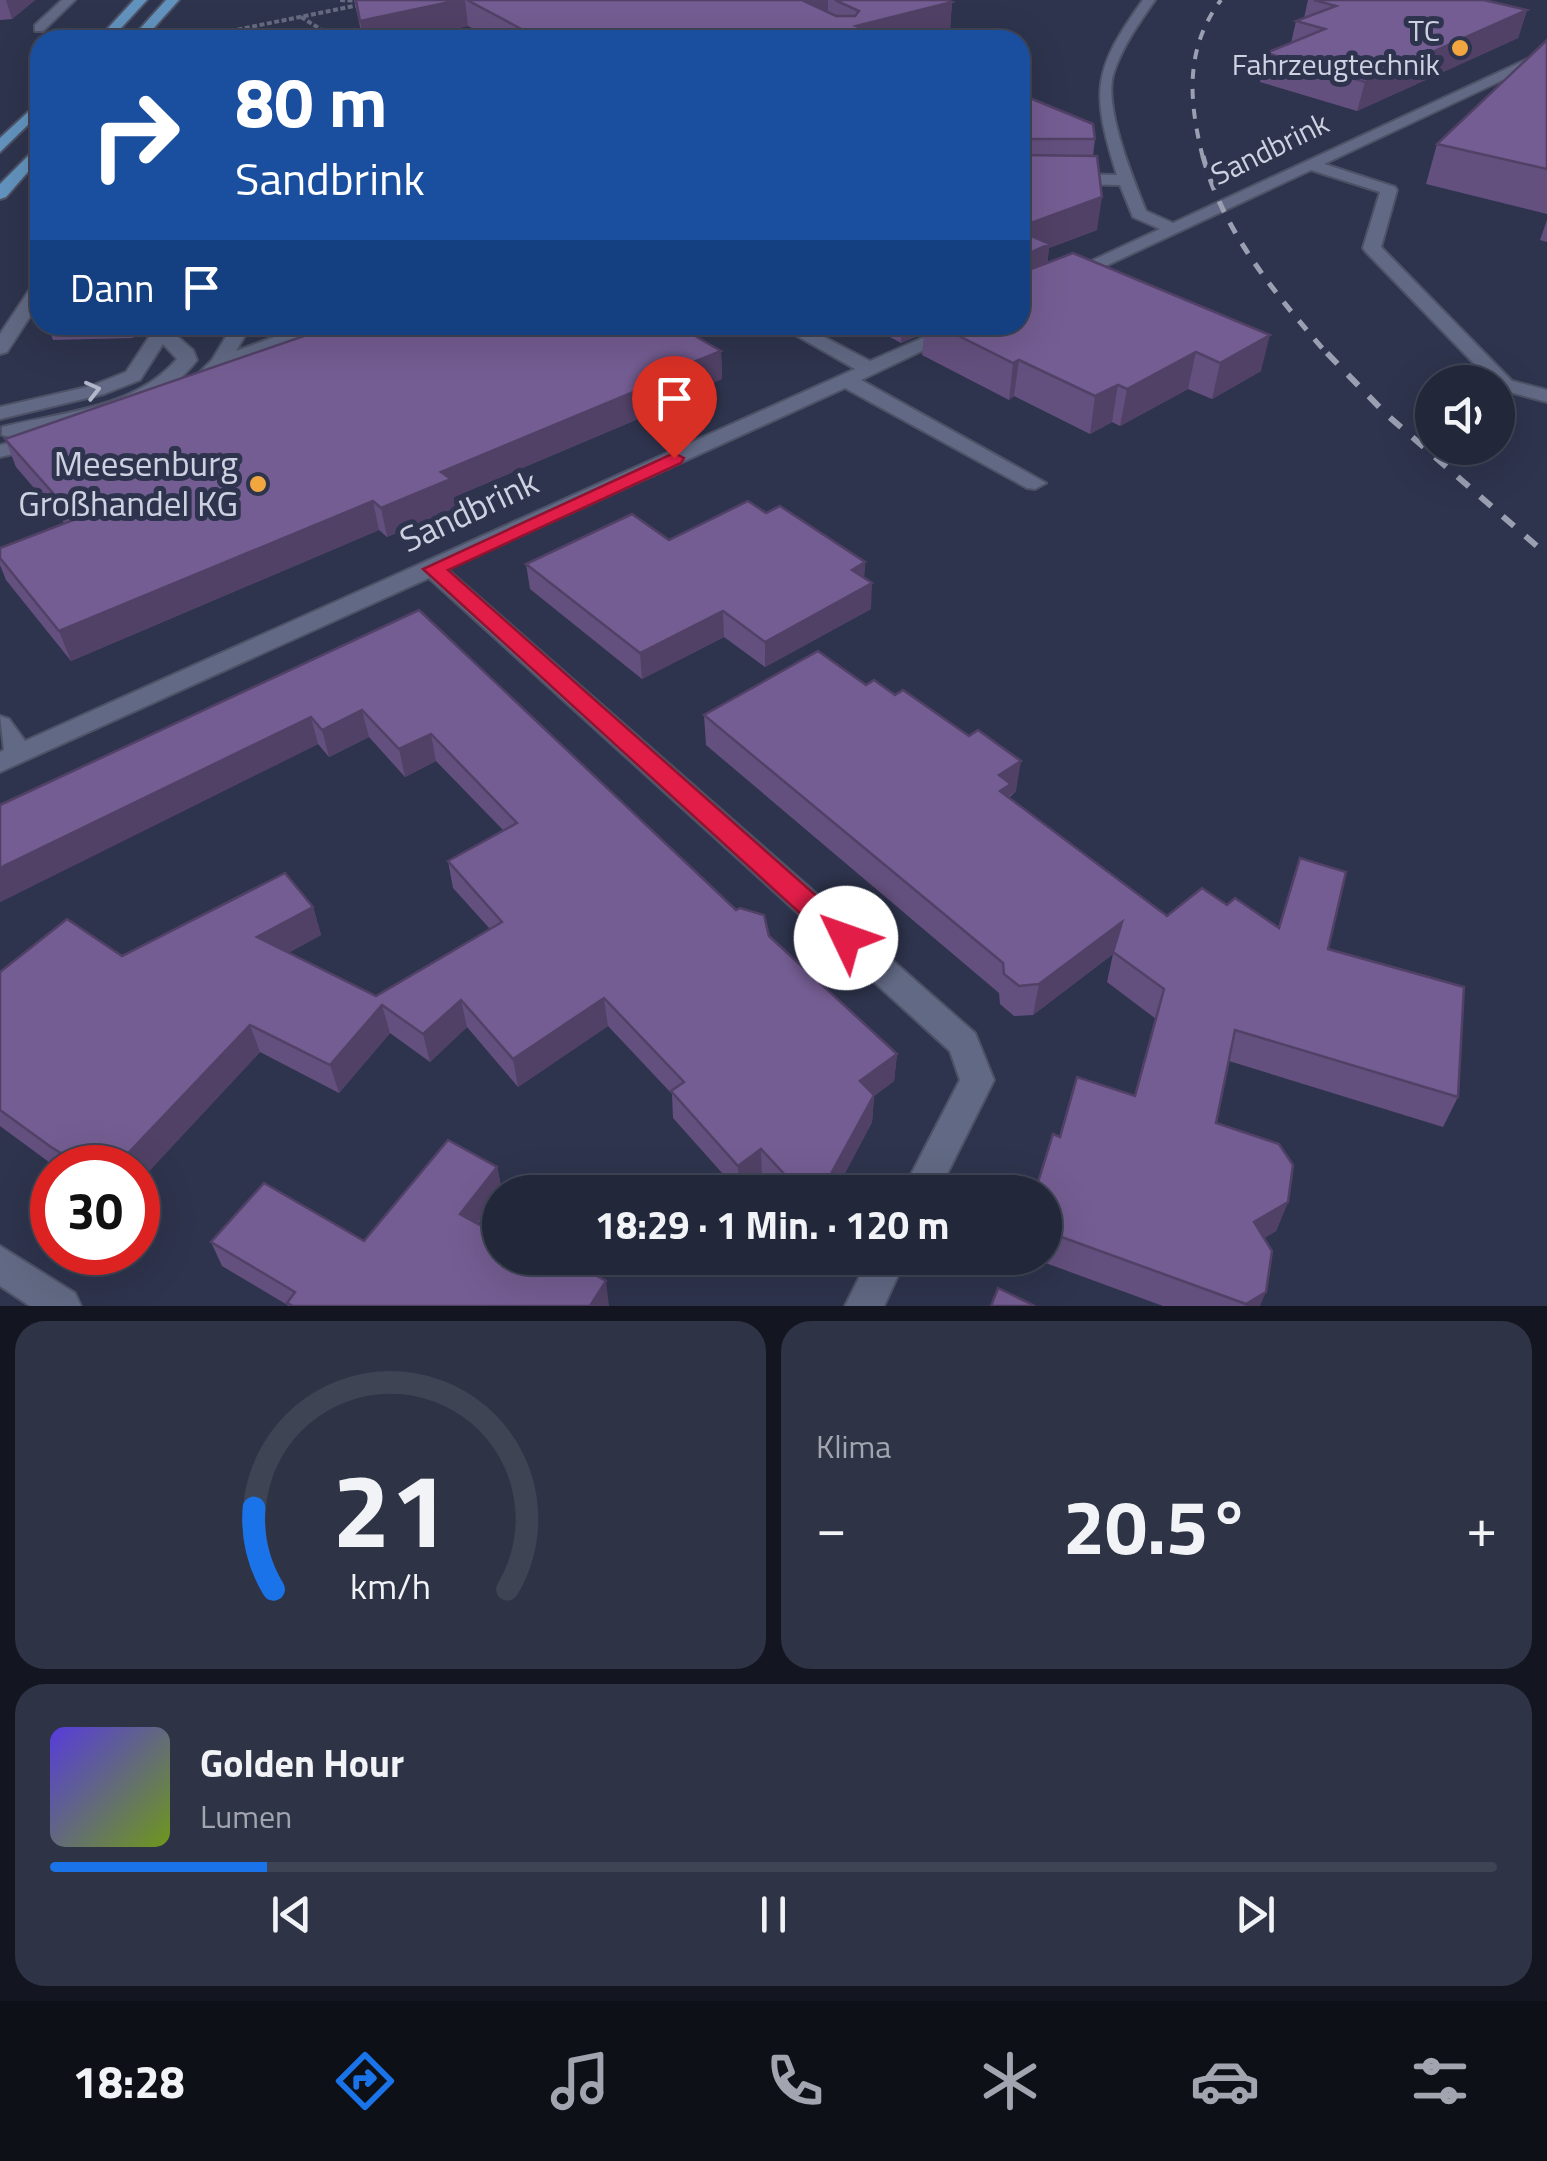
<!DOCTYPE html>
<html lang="de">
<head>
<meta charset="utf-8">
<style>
  body { margin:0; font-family:"Titillium Web",sans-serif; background:#2e3345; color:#f1f3f6; height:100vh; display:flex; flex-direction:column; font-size:38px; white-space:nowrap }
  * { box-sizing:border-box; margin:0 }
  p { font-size:32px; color:#a2a5af }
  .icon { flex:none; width:55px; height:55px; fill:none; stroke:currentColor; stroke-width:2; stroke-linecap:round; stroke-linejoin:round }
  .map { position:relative; height:1306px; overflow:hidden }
  .drawer { display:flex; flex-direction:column; gap:15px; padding:15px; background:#131520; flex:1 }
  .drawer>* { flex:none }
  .hud { position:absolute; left:30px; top:30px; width:1000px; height:305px; border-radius:30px; box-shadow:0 10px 40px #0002,0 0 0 2px #3f4454; background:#1a4fa0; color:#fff; overflow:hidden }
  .fabs { position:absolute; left:1415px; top:365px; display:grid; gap:20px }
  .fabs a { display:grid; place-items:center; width:100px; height:100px; border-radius:50%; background:#22273a; box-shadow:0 10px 40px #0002,0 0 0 2px #3f4454; font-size:50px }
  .speed { position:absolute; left:30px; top:1145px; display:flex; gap:20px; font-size:50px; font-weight:700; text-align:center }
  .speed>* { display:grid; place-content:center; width:130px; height:130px; border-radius:50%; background:#22273a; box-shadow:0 10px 40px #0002,0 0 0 2px #3f4454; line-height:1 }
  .speed .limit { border:15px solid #d22; background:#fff; color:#111 }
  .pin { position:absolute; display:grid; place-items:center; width:85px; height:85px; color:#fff; margin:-102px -42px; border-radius:50% 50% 50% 0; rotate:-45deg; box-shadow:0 0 10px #0007 }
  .pin .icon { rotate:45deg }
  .me { position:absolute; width:110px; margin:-55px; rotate:312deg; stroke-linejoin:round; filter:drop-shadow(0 0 8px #0008) }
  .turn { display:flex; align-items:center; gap:35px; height:210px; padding:0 40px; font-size:45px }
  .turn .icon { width:130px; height:130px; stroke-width:2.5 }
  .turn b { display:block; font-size:70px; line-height:85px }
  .then { display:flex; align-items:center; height:95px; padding:0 40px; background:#0003; gap:20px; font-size:38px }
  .big { font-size:75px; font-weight:700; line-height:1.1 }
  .drawer .tile { flex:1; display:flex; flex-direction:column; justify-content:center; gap:15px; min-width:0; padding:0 35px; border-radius:30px; background:#2e3345 }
  .drawer .dial { align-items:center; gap:0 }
  .dial svg { height:260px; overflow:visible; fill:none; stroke:#3f4454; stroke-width:7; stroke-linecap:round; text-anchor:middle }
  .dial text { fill:#f1f3f6; stroke:none }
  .song { display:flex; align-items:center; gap:30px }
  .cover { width:120px; height:120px; border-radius:15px; background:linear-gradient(135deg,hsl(250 70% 55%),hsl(80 70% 35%)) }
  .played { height:10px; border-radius:5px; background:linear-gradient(90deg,#1a73e8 15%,#3f4454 15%) }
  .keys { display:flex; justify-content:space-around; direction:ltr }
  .heat { display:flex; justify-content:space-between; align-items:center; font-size:55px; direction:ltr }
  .drawer .tiles { flex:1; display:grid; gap:15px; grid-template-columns:1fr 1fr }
  .tile:last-child { grid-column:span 2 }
  .trip { position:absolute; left:482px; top:1175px; width:580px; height:100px; border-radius:50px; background:#22273a; box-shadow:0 10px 40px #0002,0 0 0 2px #3f4454; font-weight:700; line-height:100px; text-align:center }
  .tabs { display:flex; height:160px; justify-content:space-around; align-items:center; background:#0e1017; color:#a2a5af }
  .tabs .icon { width:70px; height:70px }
  .tabs .active { color:#1a73e8 }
  .tabs b { font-size:45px; color:#f1f3f6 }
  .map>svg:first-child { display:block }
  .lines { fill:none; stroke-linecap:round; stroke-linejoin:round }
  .minor-casing { stroke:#4d5266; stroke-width:4 }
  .major-casing { stroke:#4d5266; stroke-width:4 }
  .path { stroke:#666b81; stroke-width:4; stroke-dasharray:5 2.5; stroke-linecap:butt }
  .minor { fill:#616984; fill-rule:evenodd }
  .major { fill:#6293be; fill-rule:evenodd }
  .rail-far2 { stroke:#9a9fb2; stroke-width:4; stroke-dasharray:10 10; stroke-linecap:butt }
  .rail-far1 { stroke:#9a9fb2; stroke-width:5; stroke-dasharray:12 12; stroke-linecap:butt }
  .rail { stroke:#9a9fb2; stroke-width:6; stroke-dasharray:15 15; stroke-linecap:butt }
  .wall { fill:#64507e }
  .shaded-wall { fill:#514166 }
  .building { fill:#745d92; stroke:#514166; stroke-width:2.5 }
  .oneway { stroke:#b2b7ca }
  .route { fill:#e11d48; stroke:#92132f; stroke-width:2.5 }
  .poi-dot { fill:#f1a640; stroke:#2e344d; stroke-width:4 }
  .labels { text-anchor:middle; stroke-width:10; stroke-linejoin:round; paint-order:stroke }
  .far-poi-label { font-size:30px; fill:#cdd1e1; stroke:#2e344d; text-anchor:end }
  .far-street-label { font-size:30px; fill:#cdd1e1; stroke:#2e344d }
  .poi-label { font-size:35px; fill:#cdd1e1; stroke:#2e344d; text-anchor:end }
  .street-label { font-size:35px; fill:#cdd1e1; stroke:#2e344d }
</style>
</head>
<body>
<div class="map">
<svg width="1547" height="1306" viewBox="0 0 1547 1306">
  <rect width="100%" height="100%" fill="#2e344d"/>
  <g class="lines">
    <defs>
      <g id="minor">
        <path d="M62 0H75L43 31H35V25Z"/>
        <path d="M1143 0H1155C1139 23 1121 48 1113 75 1104 109 1133 178 1146 211L1173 223 1547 50V59L1324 164 1395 187 1397 190 1381 247 1512 381 1547 390V402L1498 389V382H1492L1366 252 1363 248 1380 192 1311 170 1020 306V294L1160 229 1133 217 1120 185 1020 183V173L1117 175C1091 92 1092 71 1143 0Z"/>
        <path d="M40 282V301L7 352 0 354V334L34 283Z"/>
        <path d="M157 325H175L171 331 193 350 197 360C154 417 74 423 9 437L2 435V427C62 412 134 409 177 359L163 344 140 380 104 394 0 419V407L91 386 126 372Z"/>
        <path d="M233 325H251L236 351 307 325H328L330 329 227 367 201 392H187L184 388 212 360Z"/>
        <path d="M778 325H801L870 361 952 325H976L861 380 1046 483 1035 489 1027 488 845 388 447 569 975 1033 994 1080 938 1192H902L960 1080 950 1051 429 578 0 772V752L4 750 0 716 9 719 25 741 855 369Z"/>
        <path d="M39 436 49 442 46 446 0 457V445Z"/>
        <path d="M0 1246 75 1293 81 1306H30L0 1286Z"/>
        <path d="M869 1258H906L884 1306H845Z"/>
      </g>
      <g id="major">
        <path d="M134 0H147L110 40H97Z"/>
        <path d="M166 0H179L143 40H130Z"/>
        <path d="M40 101V113L0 152V138Z"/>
        <path d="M40 144V158L6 197 0 199V184Z"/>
      </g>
    </defs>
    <!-- minor casing -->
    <use href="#minor" class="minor-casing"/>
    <!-- major casing -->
    <use href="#major" class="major-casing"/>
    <!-- path -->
    <g class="path">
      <path d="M340 0 360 1"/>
      <path d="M301 17 338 40"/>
      <path d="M186 40 359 5"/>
      <path d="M437 40H471"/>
    </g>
    <!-- minor -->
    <use href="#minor" class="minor"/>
    <!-- major -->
    <use href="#major" class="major"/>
    <!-- rail-far2 -->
    <path class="rail-far2" d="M1203 158C1189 102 1184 49 1221 0"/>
    <!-- rail-far1 -->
    <path class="rail-far1" d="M1203 156C1223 233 1278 297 1329 356"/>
    <!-- rail -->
    <path class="rail" d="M1327 353 1386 414 1547 555"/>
  </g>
  <!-- wall -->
  <g class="wall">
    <path d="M0 0H35L12 19 0 20Z"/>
    <path d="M354 0H947L952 2 950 29 909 40H493L468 26 404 40H363Z"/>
    <path d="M1308 0H1484L1527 10 1518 38 1357 111 1260 82 1266 53 1291 43 1296 21 1304 18Z"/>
    <path d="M1547 40V214L1426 184 1437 144Z"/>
    <path d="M1020 94 1095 139 1093 156 1097 230 1049 248 1047 263 1261 371 1212 399 1188 389 1120 426 1112 422 1090 434 1014 396 1009 400 922 355 924 333 901 343 868 325H1020Z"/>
    <path d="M1547 220V242L1540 240Z"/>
    <path d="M48 325H140L133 338 53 340Z"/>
    <path d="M336 325H694V332L691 334 721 351 722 379 690 392V397L454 497 455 508 387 537 379 530 71 661 6 580 0 565V548L65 524 16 467 5 439Z"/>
    <path d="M766 513 865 562 864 578 871 609 765 667 724 637 642 679 530 589 526 564 669 540Z"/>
    <path d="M419 610 736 910 769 936 897 1054 894 1081 874 1096 872 1122 835 1192H776L762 1176 739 1192 673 1118 672 1094 608 1026 518 1087 467 1027 430 1062 390 1033 339 1093 260 1052 138 1183V1168H57L0 1126V972L122 956 313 907 321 935 288 953 376 996 490 929 453 888 448 861 503 830 436 761 405 777 369 737 329 757 318 744 0 902V805Z"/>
    <path d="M866 685 895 695 1016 791 1009 798 1167 916 1227 905 1278 928 1300 858 1328 949 1458 1097 1443 1127 1229 1061 1216 1123 1288 1202 1276 1231 1264 1238 1260 1306H1163L1032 1258H1045V1192L1060 1137 1135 1096 1156 1019 1107 982 1113 954 1033 1015 1014 1016 1000 1004 999 993 706 745 704 715Z"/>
    <path d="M497 1167 502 1191 478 1224 609 1305V1306H289L222 1266 211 1242 364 1241Z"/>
  </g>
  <!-- shaded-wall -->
  <g class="shaded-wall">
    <path d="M6 0H35L12 19Z"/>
    <path d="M459 0H465L468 26 404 40H364L360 21Z"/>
    <path d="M796 0H828V11L796 20Z"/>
    <path d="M952 2 950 29 909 40H855L856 26Z"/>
    <path d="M1527 10 1518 38 1357 111 1365 82Z"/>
    <path d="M1102 197 1097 230 1049 248 1046 278 1020 290V227Z"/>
    <path d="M129 325H140L133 338Z"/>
    <path d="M674 325H694V332L686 335Z"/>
    <path d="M902 325H924V333L901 343Z"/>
    <path d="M1270 335 1261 371 1212 399 1220 363Z"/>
    <path d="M721 351 722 379 690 392V397L454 497 455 508 387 537 381 508 441 472Z"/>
    <path d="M1196 352 1188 389 1120 426 1127 389Z"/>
    <path d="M1019 360 1014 396 1009 400 1013 363Z"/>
    <path d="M1118 385 1112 422 1090 434 1095 396Z"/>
    <path d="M373 501 379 530 71 661 59 631Z"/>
    <path d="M865 562 863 588 872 583 871 609 765 667V642L852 570Z"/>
    <path d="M723 611 724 637 642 679 640 653Z"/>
    <path d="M362 710 369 737 329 757 322 730Z"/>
    <path d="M311 717 318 744 0 902V868Z"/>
    <path d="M431 734 436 761 405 777 399 749Z"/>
    <path d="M1021 761 1016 791 1009 796 1006 814 996 821 999 775Z"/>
    <path d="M313 907 321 935 266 965 257 937Z"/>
    <path d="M1122 922 1113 954 1033 1015 1039 984Z"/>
    <path d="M604 998 608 1026 518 1087 513 1059Z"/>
    <path d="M461 1000 467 1027 430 1062 423 1034Z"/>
    <path d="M382 1005 390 1033 339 1093 330 1065Z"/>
    <path d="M250 1025 260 1052 138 1183V1168H114Z"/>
    <path d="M897 1054 894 1081 874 1096 872 1122 835 1192H821L860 1081Z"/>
    <path d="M761 1149 762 1176 739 1192 738 1166Z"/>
    <path d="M497 1167 502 1191 466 1238 460 1214Z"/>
    <path d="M1288 1202 1276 1231 1243 1251 1254 1222Z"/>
    <path d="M606 1281 609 1306H590Z"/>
    <path d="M1266 1292 1260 1306H1245L1246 1304Z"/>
  </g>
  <!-- building -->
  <g class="building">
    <path d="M356 0H459L360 21Z"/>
    <path d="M467 0H802L836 16H855L859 11 835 0H947L952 2 856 26 889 40H542Z"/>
    <path d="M1314 0H1484L1527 10 1365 82 1266 53 1325 29 1296 21 1336 6Z"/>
    <path d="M1547 40V169L1437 144Z"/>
    <path d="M1020 94 1093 124 1095 139H1021L1020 147Z"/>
    <path d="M1020 152 1023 155 1097 156 1102 197 1020 227Z"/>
    <path d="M1020 231 1050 244 1022 256 1021 273 1073 253 1270 335 1220 363 1196 352 1127 389 1118 385 1095 396 1019 360 1013 363 937 325H1020Z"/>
    <path d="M336 325H676L721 351 684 366 689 369 441 472 451 479 381 508 373 501 59 631 0 558V548L76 519 5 439Z"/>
    <path d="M748 501 766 513 780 506 865 562 852 570 872 583 765 642 723 611 640 653 526 564 632 514 669 540Z"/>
    <path d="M419 610 736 910 740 908 764 915 769 936 897 1054 860 1081 874 1095 821 1192H801L761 1149 738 1166 671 1091 684 1082 604 998 513 1059 461 1000 423 1034 382 1005 330 1065 250 1025 114 1168H85L51 1147 0 1110V972L67 919 122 956 285 873 313 907 257 937 376 996 502 922 448 861 517 823 431 734 399 749 362 710 322 730 311 717 0 868V805Z"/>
    <path d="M818 651 866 685 874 680 895 695 903 690 969 736 978 730 1021 761 999 775 1011 784 1000 791 1167 916 1202 888 1227 905 1235 898 1279 928 1300 858 1346 872 1328 949 1464 987 1458 1097 1235 1030 1216 1123 1279 1144 1293 1165 1288 1202 1254 1222 1272 1251 1266 1292 1246 1304 1045 1231V1192H1035L1053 1134 1060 1137 1077 1077 1135 1096 1164 989 1113 952 1122 922 1039 984 1019 986 1004 974 1003 963 704 715Z"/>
    <path d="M448 1140 497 1167 460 1214 500 1236V1258H540L558 1267 565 1258 606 1281 590 1306H293L287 1303 295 1292 211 1242 264 1183 364 1241Z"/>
    <path d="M998 1288 1035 1306H991Z"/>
  </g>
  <!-- one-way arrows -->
  <defs><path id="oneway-chevron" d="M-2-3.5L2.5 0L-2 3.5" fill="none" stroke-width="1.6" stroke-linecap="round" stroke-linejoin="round" transform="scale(2.5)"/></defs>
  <use class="oneway" href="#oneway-chevron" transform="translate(93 390) rotate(-14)"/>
  <!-- route -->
  <path class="route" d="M674 453 684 458 681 463 448 570 855 930 859 938 855 946 846 949 836 946 423 569Z"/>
  <!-- markers -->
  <g class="poi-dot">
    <circle cx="1460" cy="48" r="10"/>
    <circle cx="258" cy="484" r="10"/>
  </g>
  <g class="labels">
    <!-- far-poi labels -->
    <g class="far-poi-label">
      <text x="1440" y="41">TC<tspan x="1440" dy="34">Fahrzeugtechnik</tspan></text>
    </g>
    <!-- far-street labels -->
    <g class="far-street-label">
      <text transform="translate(1270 149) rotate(-26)" y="10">Sandbrink</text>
    </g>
    <!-- poi labels -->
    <g class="poi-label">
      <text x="238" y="476">Meesenburg<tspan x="238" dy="40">Großhandel KG</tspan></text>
    </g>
    <!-- street labels -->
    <g class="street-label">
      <text transform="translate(469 511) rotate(-25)" y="12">Sandbrink</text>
    </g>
  </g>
</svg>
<div class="fabs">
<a><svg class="icon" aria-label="sound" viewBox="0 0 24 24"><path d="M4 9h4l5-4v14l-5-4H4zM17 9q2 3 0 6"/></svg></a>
</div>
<div class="speed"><div class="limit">30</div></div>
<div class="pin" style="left:674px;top:458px;background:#d93025"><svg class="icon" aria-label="arrive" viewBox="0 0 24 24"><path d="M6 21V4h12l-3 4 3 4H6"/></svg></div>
<svg class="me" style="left:846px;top:938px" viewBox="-20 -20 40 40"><circle r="19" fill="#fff"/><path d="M0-13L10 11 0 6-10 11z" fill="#e11d48"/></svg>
<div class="trip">18:29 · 1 Min. · 120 m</div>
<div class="hud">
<div class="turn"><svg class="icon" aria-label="right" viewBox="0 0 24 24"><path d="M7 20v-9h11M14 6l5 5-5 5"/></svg><div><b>80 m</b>Sandbrink</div></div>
<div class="then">Dann<svg class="icon" aria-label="arrive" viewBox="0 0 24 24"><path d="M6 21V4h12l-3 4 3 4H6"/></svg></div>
</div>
</div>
<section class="drawer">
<div class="tiles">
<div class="tile dial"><svg viewBox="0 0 100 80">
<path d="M14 69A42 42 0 1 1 86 69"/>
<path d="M14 69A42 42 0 0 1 8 44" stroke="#1a73e8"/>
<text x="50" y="56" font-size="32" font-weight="700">21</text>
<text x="50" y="72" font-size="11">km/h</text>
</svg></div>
<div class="tile"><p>Klima</p>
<div class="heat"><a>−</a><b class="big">20.5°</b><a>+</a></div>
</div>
<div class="tile">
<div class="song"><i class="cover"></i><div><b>Golden Hour</b><p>Lumen</p></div></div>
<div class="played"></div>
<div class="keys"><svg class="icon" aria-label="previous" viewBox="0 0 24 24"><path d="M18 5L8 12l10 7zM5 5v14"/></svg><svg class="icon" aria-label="pause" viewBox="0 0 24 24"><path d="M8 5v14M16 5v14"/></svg><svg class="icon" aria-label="next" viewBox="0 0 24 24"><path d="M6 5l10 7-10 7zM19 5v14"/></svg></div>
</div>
</div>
</section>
<nav class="tabs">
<b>18:28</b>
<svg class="icon active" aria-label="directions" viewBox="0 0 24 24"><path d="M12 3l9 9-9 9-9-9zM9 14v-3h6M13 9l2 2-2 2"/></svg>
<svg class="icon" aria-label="music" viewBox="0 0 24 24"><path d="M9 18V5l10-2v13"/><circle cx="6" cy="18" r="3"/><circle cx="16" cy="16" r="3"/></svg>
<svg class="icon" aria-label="phone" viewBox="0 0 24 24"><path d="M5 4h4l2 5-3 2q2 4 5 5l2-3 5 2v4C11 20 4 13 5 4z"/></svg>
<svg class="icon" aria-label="climate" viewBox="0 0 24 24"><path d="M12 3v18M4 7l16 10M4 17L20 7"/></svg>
<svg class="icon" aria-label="car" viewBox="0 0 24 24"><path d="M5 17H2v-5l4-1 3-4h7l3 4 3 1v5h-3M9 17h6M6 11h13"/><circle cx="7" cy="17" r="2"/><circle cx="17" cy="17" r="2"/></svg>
<svg class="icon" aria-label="filters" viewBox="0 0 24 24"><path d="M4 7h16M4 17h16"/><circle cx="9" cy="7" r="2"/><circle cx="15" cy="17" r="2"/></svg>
</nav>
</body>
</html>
